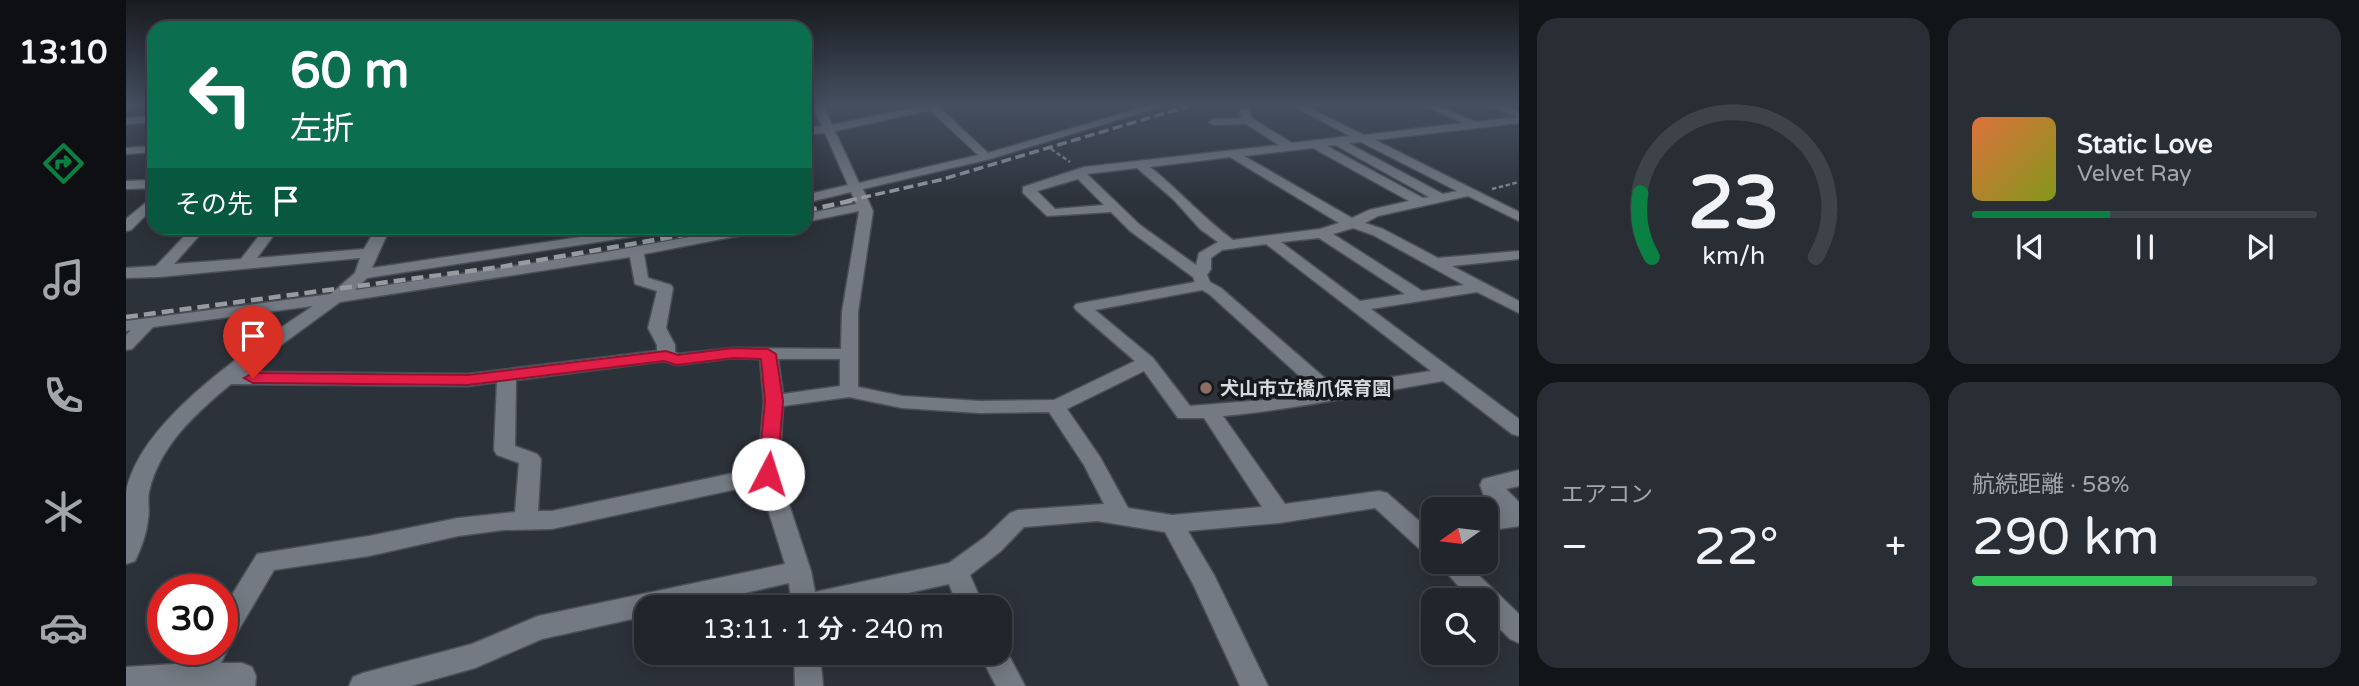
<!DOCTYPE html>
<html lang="ja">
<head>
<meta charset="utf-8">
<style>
  body { margin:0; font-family:"Varela Round","Noto Sans JP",sans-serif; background:#292e34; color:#f1f3f6; height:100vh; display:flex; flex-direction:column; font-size:26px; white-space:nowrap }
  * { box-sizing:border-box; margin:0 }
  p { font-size:23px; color:#a2a5a9 }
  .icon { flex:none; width:38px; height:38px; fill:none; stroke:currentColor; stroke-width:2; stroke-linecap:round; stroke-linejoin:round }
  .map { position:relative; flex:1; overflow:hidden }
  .details { display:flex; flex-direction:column; gap:18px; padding:18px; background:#121518; width:840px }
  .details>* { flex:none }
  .guide { position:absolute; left:21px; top:21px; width:665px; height:214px; border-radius:21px; box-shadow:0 4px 18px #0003,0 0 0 2px #3e4348; background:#0b6e4f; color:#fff; overflow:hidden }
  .needle { width:46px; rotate:256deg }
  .controls { position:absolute; left:1295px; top:497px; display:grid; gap:14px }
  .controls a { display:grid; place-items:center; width:77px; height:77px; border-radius:14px; background:#21262c; box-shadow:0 4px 18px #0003,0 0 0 2px #3e4348; font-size:35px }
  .speed { position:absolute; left:21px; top:574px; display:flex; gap:14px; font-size:35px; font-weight:700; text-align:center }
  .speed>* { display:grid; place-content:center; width:91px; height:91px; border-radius:50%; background:#21262c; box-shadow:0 4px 18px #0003,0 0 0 2px #3e4348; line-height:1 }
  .speed .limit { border:10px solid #d22; background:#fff; color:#111 }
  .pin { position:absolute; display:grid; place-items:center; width:60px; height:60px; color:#fff; margin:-72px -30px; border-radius:50% 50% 50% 0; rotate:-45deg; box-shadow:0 0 7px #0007 }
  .pin .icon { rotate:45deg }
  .me { position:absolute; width:77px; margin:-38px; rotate:5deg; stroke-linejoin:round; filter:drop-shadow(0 0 5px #0008) }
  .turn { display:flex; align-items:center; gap:24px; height:147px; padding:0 28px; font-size:32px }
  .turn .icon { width:91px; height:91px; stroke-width:2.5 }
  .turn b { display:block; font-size:49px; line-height:60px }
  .then { display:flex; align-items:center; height:66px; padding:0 28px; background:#0003; gap:14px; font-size:26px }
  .big { font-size:52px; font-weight:600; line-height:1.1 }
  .details .tile { flex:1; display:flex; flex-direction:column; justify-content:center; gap:10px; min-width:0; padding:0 24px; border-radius:21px; background:#292e34 }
  .details .dial { align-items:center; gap:0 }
  .dial svg { height:182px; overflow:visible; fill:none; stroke:#3e4348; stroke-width:7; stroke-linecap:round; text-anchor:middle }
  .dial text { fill:#f1f3f6; stroke:none }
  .song { display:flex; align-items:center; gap:21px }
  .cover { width:84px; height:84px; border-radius:10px; background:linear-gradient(135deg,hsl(20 70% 55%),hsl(70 70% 35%)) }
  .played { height:7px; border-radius:4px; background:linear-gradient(90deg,#0b8043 40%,#3e4348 40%) }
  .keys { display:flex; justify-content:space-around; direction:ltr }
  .heat { display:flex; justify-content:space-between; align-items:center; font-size:38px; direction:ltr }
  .charge { height:10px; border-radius:5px; background:linear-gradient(90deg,#34c759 58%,#3e4348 0) }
  .details .tiles { flex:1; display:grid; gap:18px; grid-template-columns:repeat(2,1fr) }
  .trip { position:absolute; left:508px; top:595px; width:378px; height:70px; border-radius:21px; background:#21262c; box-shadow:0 4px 18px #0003,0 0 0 2px #3e4348; font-weight:600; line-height:70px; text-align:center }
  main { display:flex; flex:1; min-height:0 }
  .dock { display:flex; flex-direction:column; width:126px; justify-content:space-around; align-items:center; background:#0d0f12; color:#a2a5a9 }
  .dock .icon { width:49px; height:49px }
  .dock .selected { color:#0b8043 }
  .dock b { font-size:32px; color:#f1f3f6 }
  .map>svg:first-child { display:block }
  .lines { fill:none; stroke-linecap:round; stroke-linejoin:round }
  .minor-casing { stroke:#4a5056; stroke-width:3 }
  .path { stroke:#848990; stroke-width:2.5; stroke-dasharray:4.5 2.5; stroke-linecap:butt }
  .minor { fill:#737a83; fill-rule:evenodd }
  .rail-far1 { stroke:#979ca2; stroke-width:3.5; stroke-dasharray:10 4.5; stroke-linecap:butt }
  .rail { stroke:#979ca2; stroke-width:4.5; stroke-dasharray:12 6; stroke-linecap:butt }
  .route { fill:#e11d48; stroke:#92132f; stroke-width:2 }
  .education-dot { fill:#8d6e63; stroke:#171a1d; stroke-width:2.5 }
  .labels { text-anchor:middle; stroke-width:7; stroke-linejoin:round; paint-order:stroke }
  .poi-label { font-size:19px; font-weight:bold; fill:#d6dadf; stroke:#171a1d; text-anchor:start }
</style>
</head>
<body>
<main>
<nav class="dock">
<b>13:10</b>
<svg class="icon selected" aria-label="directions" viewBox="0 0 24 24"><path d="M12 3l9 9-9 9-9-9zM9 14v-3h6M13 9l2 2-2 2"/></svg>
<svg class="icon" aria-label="music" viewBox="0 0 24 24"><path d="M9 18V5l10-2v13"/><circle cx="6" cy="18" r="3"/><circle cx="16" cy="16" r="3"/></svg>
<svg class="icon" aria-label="phone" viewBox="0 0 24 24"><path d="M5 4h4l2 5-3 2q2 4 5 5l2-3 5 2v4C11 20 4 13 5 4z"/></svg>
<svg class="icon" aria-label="climate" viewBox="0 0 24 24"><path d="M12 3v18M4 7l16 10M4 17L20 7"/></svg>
<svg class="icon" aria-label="car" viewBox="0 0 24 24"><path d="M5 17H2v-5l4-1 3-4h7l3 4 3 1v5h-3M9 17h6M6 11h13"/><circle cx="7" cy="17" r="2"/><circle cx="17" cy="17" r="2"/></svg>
</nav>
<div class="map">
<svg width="1393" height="686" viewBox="0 0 1393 686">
  <rect width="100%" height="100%" fill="#2c323a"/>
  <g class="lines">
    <defs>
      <g id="minor">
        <path d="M687 106H697L706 125 795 106H812L862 153 1022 106H1037L864 159 737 189 747 211 732 312V387L776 396 854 401 928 400 1009 361 950 310 948 307 950 304 1069 282 1067 277 1004 231 985 212 921 216 897 193V187L958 167 1153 145 1120 124 1088 125 1083 122 1088 119 1116 118 1113 111 1118 108 1122 109 1127 119 1166 143 1224 136 1167 106H1179L1238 135 1337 123 1299 106H1312L1350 122 1392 117 1364 106H1378L1393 111V123L1249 140 1393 212V221L1342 196 1252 216 1239 223 1257 229 1312 258 1393 251V259L1326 266 1393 301V313L1351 292 1245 309 1393 419V436L1386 434 1317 381C1244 393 1171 409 1097 416L1159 504 1253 491 1261 493 1307 533V557L1299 554 1249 508 1153 523 1062 531 1088 575 1142 686H1114L1068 586 1039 532 971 521 898 527 875 551 844 575 858 607H832L823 584 718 607H666L663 583 557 607H520V616L416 639 349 668 285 686H223L227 677 237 673 346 644 412 616 659 564 634 484 426 529 377 530 332 536 243 556 148 570 105 643 100 645 102 649 95 663H116L126 667 130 676 129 686H0V667L65 663 73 649H96V611L131 554 243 536 332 518 389 512 393 463 371 455 368 450 371 382 342 386 105 384C70 413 33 446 23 492 21 500 24 510 22 519 21 532 15 549 9 561L0 564C0 541 0 515 0 493 13 419 128 346 187 306L27 327 6 349 0 350V335L5 330 0 331V321L205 294 229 273 234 258 33 277 0 278V268L30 266 66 228H80L48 264 115 259 139 228H153L131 258 238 249 250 228H264L246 268 514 228H543L536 232 241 278 229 290 475 253 613 228H639L632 232 518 254 522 278 545 285 547 288 540 328 549 345V352L553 354 607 348 715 349 716 312 733 211 679 222V214L730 204 725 192 679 203V195L722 185 699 133 679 134V128L696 126ZM804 110 852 155 733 183 709 131ZM1235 142 1331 191 1317 194 1222 143ZM1210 145 1211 146 1303 197 1297 198 1201 146ZM1187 148 1283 201 1243 210 1226 218 1118 156ZM1104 157 1213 223 1194 229 1107 240C1077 218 1053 190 1024 167ZM1011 168 1047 199 1074 229 1092 242 1073 253 1070 265 1014 225 961 174ZM952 179 978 205 929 209 911 191ZM1227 228 1247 235 1338 285 1296 291 1207 234ZM1193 238 1279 294 1234 301 1155 242ZM1140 244 1305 371 1208 386 1095 288 1084 282 1081 275 1085 269V258L1096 250ZM504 257 509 284 531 291 522 328 531 345V351L342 374 118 372 214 302ZM1076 290 1083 294 1189 390 1149 399 1064 406 1027 358 969 310ZM607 358 634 359 638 401 632 468 426 511H412L415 459 411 454 389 446 390 380 538 361 551 365ZM652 359H714V386L657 394ZM1018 371 1052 418H1078L1136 507 1046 515 1002 508 974 457 941 409ZM723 397 776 408 854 413 923 412 958 465 978 504 892 510 884 513 859 537 823 563 689 592 685 571 653 474 657 406Z"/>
        <path d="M28 116V122L0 124V118Z"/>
        <path d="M28 146V152L0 154V148Z"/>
        <path d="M28 180V188L0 189V181Z"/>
        <path d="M28 196V207L5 230 0 231V219Z"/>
        <path d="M1393 470V486L1380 489 1393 502V526L1360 531V513L1374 511 1358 496 1354 485 1357 479Z"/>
        <path d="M1311 562H1339L1393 614V643L1384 639 1360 615V600H1345Z"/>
        <path d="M873 643 877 644 899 686H870L853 653H873Z"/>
        <path d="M668 653H694L697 686H669Z"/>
      </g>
    </defs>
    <!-- minor casing -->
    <use href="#minor" class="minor-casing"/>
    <!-- path -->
    <g class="path">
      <path d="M925 149 944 162"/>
      <path d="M1366 189 1393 182"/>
    </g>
    <!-- minor -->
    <use href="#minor" class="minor"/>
    <!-- rail-far1 -->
    <path class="rail-far1" d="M721 201 814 180 1063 106"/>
    <!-- rail -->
    <g class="rail">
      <path d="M679 211 728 200"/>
      <path d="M0 317 374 267 597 228"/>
    </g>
  </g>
  <!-- sky -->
  <linearGradient id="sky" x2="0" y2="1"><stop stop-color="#181c20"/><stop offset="0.52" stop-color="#454f60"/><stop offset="1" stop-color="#454f60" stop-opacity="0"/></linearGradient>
  <rect width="1393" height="202" fill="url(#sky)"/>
  <!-- route -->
  <path class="route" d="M607 348 642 349 650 354 657 401 651 474 648 479H635L632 474 639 401 635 359 607 358 551 365 538 361 342 385 127 383 118 378 127 373 342 375 540 351 552 355Z"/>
  <!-- markers -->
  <circle class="education-dot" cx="1080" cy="388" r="7"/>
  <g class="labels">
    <!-- poi labels -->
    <g class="poi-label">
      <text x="1094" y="395">犬山市立橋爪保育園</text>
    </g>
  </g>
</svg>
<div class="controls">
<a><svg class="needle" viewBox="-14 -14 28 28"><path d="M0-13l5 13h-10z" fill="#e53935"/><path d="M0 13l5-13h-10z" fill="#a2a5a9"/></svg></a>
<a><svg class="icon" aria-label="search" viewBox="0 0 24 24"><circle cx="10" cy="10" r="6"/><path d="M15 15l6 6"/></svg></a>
</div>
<div class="speed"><div class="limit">30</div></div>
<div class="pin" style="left:127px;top:378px;background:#d93025"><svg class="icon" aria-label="arrive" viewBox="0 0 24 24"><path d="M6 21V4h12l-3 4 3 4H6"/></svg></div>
<svg class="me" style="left:642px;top:474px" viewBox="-20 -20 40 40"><circle r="19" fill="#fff"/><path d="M0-13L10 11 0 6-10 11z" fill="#e11d48"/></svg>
<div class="trip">13:11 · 1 分 · 240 m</div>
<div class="guide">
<div class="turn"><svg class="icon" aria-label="left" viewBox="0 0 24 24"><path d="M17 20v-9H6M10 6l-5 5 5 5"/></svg><div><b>60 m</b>左折</div></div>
<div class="then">その先<svg class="icon" aria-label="arrive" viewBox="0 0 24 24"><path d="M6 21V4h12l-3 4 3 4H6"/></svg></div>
</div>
</div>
<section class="details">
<div class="tiles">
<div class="tile dial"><svg viewBox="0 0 100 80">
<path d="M14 69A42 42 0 1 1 86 69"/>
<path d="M14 69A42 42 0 0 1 9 41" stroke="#0b8043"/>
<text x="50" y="56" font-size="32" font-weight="700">23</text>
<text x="50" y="72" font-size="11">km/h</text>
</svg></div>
<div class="tile">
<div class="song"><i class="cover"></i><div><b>Static Love</b><p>Velvet Ray</p></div></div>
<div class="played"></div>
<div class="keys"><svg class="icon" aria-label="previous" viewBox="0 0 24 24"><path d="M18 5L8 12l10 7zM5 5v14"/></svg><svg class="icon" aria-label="pause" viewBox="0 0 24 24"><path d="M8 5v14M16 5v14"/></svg><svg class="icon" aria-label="next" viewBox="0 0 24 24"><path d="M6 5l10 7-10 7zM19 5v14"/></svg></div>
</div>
<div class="tile"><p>エアコン</p>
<div class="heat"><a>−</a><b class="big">22°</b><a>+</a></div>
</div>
<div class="tile"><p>航続距離 · 58%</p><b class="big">290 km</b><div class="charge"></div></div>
</div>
</section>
</main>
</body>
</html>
